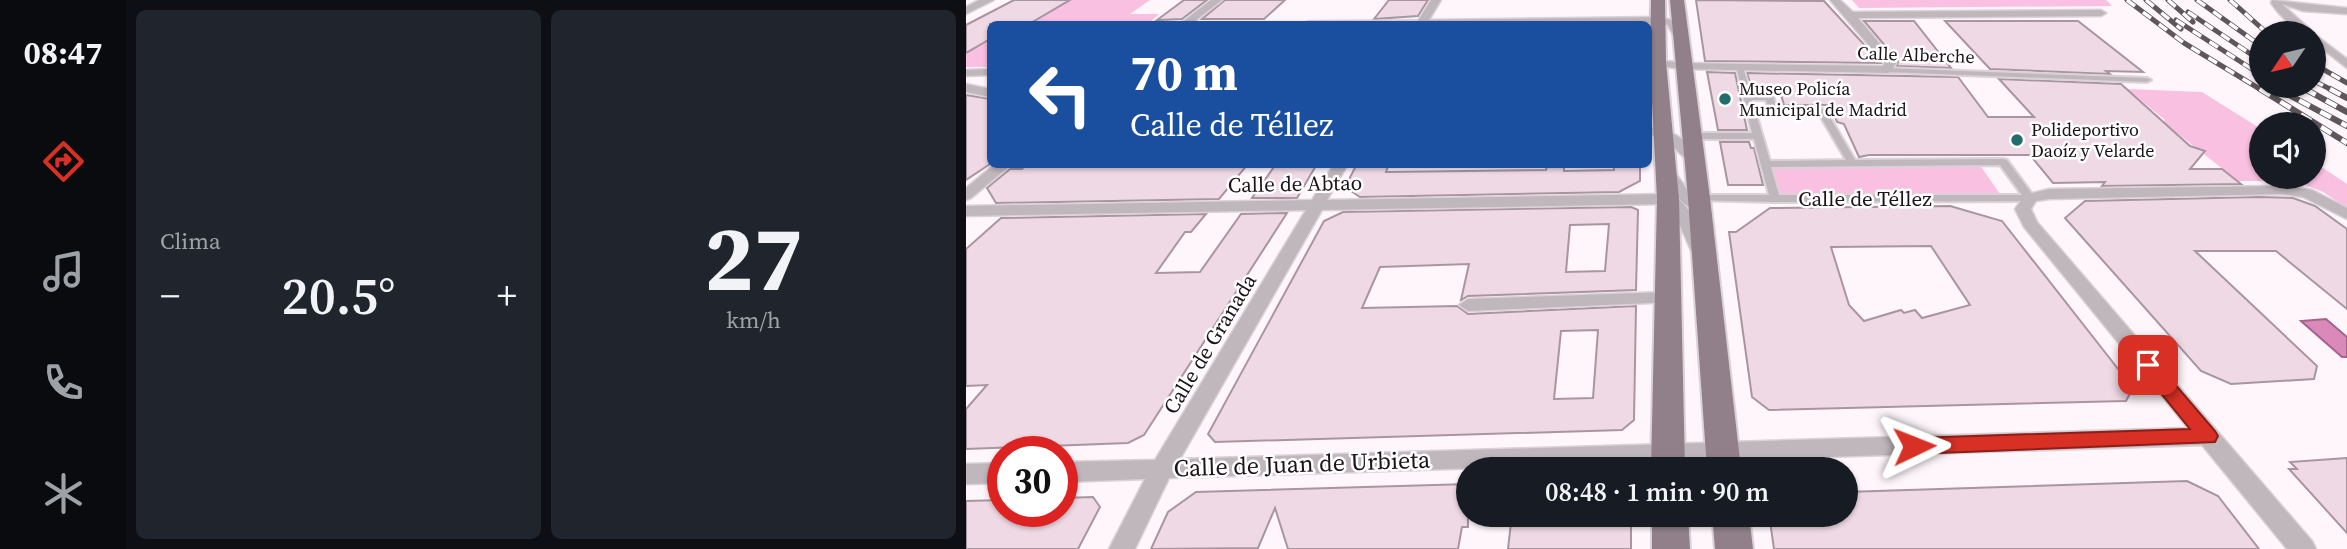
<!DOCTYPE html>
<html lang="es">
<head>
<meta charset="utf-8">
<style>
  body { margin:0; font-family:"Source Serif 4",serif; background:#20242c; color:#f1f3f6; height:100vh; display:flex; flex-direction:column; font-size:26px; white-space:nowrap }
  * { box-sizing:border-box; margin:0 }
  p { font-size:23px; color:#9ea1a6 }
  .icon { flex:none; width:38px; height:38px; fill:none; stroke:currentColor; stroke-width:2; stroke-linecap:round; stroke-linejoin:round }
  .map { position:relative; flex:1; overflow:hidden }
  .panel { display:flex; flex-direction:column; gap:10px; padding:10px; background:#0d0f14; width:840px }
  .panel>* { flex:none }
  .guide { position:absolute; left:21px; top:21px; width:665px; height:147px; border-radius:10px; box-shadow:0 2px 5px #0004; background:#1a4fa0; color:#fff; overflow:hidden }
  .needle { width:46px; rotate:235deg }
  .controls { position:absolute; left:1283px; top:21px; display:grid; gap:14px }
  .controls a { display:grid; place-items:center; width:77px; height:77px; border-radius:50%; background:#171b24; box-shadow:0 2px 5px #0004; font-size:35px }
  .speed { position:absolute; left:21px; top:436px; display:flex; gap:14px; font-size:35px; font-weight:700; text-align:center }
  .speed>* { display:grid; place-content:center; width:91px; height:91px; border-radius:50%; background:#171b24; box-shadow:0 2px 5px #0004; line-height:1 }
  .speed .limit { border:10px solid #d22; background:#fff; color:#111 }
  .pin { position:absolute; display:grid; place-items:center; width:60px; height:60px; color:#fff; margin:-30px; border-radius:14px; box-shadow:0 4px 10px #0006 }
  .me { position:absolute; width:77px; margin:-38px; rotate:88deg; stroke-linejoin:round; filter:drop-shadow(0 0 5px #0008) }
  .turn { display:flex; align-items:center; gap:24px; height:147px; padding:0 28px; font-size:32px }
  .turn .icon { width:91px; height:91px; stroke-width:2.5 }
  .turn b { display:block; font-size:49px; line-height:60px }
  .big { font-size:52px; font-weight:600; line-height:1.1 }
  .panel .tile { flex:1; display:flex; flex-direction:column; justify-content:center; gap:10px; min-width:0; padding:0 24px; border-radius:10px; background:#20242c }
  .panel .dial { align-items:center; gap:0 }
  .dial b { font-size:91px; line-height:1 }
  .heat { display:flex; justify-content:space-between; align-items:center; font-size:38px; direction:ltr }
  .panel .tiles { flex:1; display:grid; gap:10px; grid-template-columns:repeat(2,1fr) }
  .trip { position:absolute; left:490px; top:457px; width:402px; height:70px; border-radius:35px; background:#171b24; box-shadow:0 2px 5px #0004; font-weight:600; line-height:70px; text-align:center }
  main { display:flex; flex:1; min-height:0 }
  .dock { display:flex; flex-direction:column; width:126px; justify-content:space-around; align-items:center; background:#090b0e; color:#9ea1a6 }
  .dock .icon { width:49px; height:49px }
  .dock .on { color:#d93025 }
  .dock b { font-size:32px; color:#f1f3f6 }
  .map>svg:first-child { display:block }
  .green { fill:#fac0e2 }
  .water { fill:#db88bb; stroke:#a1658a; stroke-width:2 }
  .building { fill:#efd9e5; stroke:#a995a0; stroke-width:2; fill-rule:evenodd }
  .lines { fill:none; stroke-linecap:round; stroke-linejoin:round }
  .pedestrian-casing { stroke:#dbd2d7; stroke-width:4 }
  .minor-casing { stroke:#dbd2d7; stroke-width:3 }
  .tertiary-casing { stroke:#dbd2d7; stroke-width:3 }
  .primary-casing { stroke:#dbd2d7; stroke-width:4 }
  .pedestrian { fill:#c0b7bc; fill-rule:evenodd }
  .minor { fill:#c0b7bc; fill-rule:evenodd }
  .tertiary { fill:#c0b7bc; fill-rule:evenodd }
  .primary { fill:#918089; fill-rule:evenodd }
  .rail-far1-casing { stroke:#5e565a; stroke-width:5 }
  .rail-casing { stroke:#5e565a; stroke-width:6 }
  .rail-far1 { stroke:#fff; stroke-width:3.5; stroke-dasharray:10; stroke-linecap:butt }
  .rail { stroke:#fff; stroke-width:4.5; stroke-dasharray:12; stroke-linecap:butt }
  .route { fill:#d93025; stroke:#8d1f18; stroke-width:2 }
  .poi-dot { fill:#236e6c; stroke:#fff; stroke-width:2.5 }
  .labels { text-anchor:middle; stroke-width:5; stroke-linejoin:round; paint-order:stroke }
  .far-street-label { font-size:18px; fill:#1b1317; stroke:#fff }
  .far-poi-label { font-size:18px; fill:#1b1317; stroke:#fff; text-anchor:start }
  .street-label { font-size:21px; fill:#1b1317; stroke:#fff }
  .near-street-label { font-size:24px; fill:#1b1317; stroke:#fff }
</style>
</head>
<body>
<main>
<nav class="dock">
<b>08:47</b>
<svg class="icon on" aria-label="directions" viewBox="0 0 24 24"><path d="M12 3l9 9-9 9-9-9zM9 14v-3h6M13 9l2 2-2 2"/></svg>
<svg class="icon" aria-label="music" viewBox="0 0 24 24"><path d="M9 18V5l10-2v13"/><circle cx="6" cy="18" r="3"/><circle cx="16" cy="16" r="3"/></svg>
<svg class="icon" aria-label="phone" viewBox="0 0 24 24"><path d="M5 4h4l2 5-3 2q2 4 5 5l2-3 5 2v4C11 20 4 13 5 4z"/></svg>
<svg class="icon" aria-label="climate" viewBox="0 0 24 24"><path d="M12 3v18M4 7l16 10M4 17L20 7"/></svg>
</nav>
<section class="panel">
<div class="tiles">
<div class="tile"><p>Clima</p>
<div class="heat"><a>−</a><b class="big">20.5°</b><a>+</a></div>
</div>
<div class="tile dial"><b>27</b><p>km/h</p></div>
</div>
</section>
<div class="map">
<svg width="1381" height="549" viewBox="0 0 1381 549">
  <rect width="100%" height="100%" fill="#fff6fb"/>
  <!-- green -->
  <g class="green">
    <path d="M104 0H184L164 14H193L183 23H208L24 24V67H0V25L63 24Z"/>
    <path d="M886 0H1140L1146 6 893 8Z"/>
    <path d="M1161 89 1236 92 1295 129V177H1348V162L1381 184V208L1357 192 1339 185 1321 181H1272L1197 122 1199 120Z"/>
    <path d="M802 161H1011L1034 194 811 196Z"/>
  </g>
  <!-- water -->
  <path class="water" d="M1360 319 1381 337V357H1376L1335 321Z"/>
  <!-- building -->
  <g class="building">
    <path d="M48 0H104L63 24H24V39L0 53V25Z"/>
    <path d="M218 0H241L216 19 191 20Z"/>
    <path d="M259 0H319L298 19H236Z"/>
    <path d="M423 0H462L452 16 408 19Z"/>
    <path d="M730 0 858 1 915 63 739 61Z"/>
    <path d="M898 21H948L985 68 931 66 932 61Z"/>
    <path d="M979 21H1112L1177 72 1140 71 1144 74 1024 69Z"/>
    <path d="M741 72 769 73 781 130H752Z"/>
    <path d="M781 73 992 77 1022 117H1068L1033 79 1155 84 1224 146 1239 151 1224 169H1256L1275 184 1136 186 1139 182 1087 183 1064 155H903L893 157 878 124 871 122 864 105H818L813 88 800 93 787 92Z"/>
    <path d="M0 95 24 99V164L0 180Z"/>
    <path d="M754 142H783L785 148H788L797 185H762Z"/>
    <path d="M61 164H282L253 199 30 203 21 188 44 169H56Z"/>
    <path d="M310 164H351L331 198H286Z"/>
    <path d="M391 164H423L420 172 580 170 581 164H598V171L648 170V164H674V181L653 192 394 197 379 187Z"/>
    <path d="M1292 197 1327 198 1349 206 1381 229V309L1310 251H1229L1351 366 1348 379 1265 384 1235 371 1099 218 1119 201Z"/>
    <path d="M984 206 1036 221 1167 388 1160 401 803 410 786 397 763 232H770L804 208ZM965 246 1004 305 956 318 949 310 938 313 935 310 898 321 883 305 865 247Z"/>
    <path d="M665 207 672 210 670 290 502 296 495 300 503 264 414 267 396 308 491 306 502 314 670 306 668 420 656 430 249 442 242 434 358 221 377 212ZM643 224 639 271 600 272 604 225ZM632 330 627 398 588 399 595 331Z"/>
    <path d="M321 213 178 435 162 443 0 449V409L21 385 0 386V249L35 218 240 214 225 232H219L190 273 234 272 275 214Z"/>
    <path d="M1381 458V533L1323 469H1331L1324 462Z"/>
    <path d="M1221 481 1252 496 1293 549H808L803 514H880V492Z"/>
    <path d="M502 484V527H496L492 549H322L309 508 292 548 185 549 202 512 230 492Z"/>
    <path d="M127 497 134 507 112 549H0V501L37 500V511H96V498Z"/>
    <path d="M546 514H665V549H542Z"/>
  </g>
  <g class="lines">
    <defs>
      <g id="pedestrian">
        <path d="M456 21 458 22V24H338L342 22Z"/>
        <path d="M770 65 777 67 785 95 807 96 811 108 859 109 889 160 1037 159 1041 160 1069 198 1064 201 809 202 729 200 728 198 733 195H803L788 139H726L721 136 726 133H786ZM786 100H800L803 111 807 114H853L880 160 804 161ZM1034 165 1056 195H813L805 167Z"/>
        <path d="M918 68 1181 78 1185 80 1181 82 921 72H918Z"/>
      </g>
      <g id="minor">
        <path d="M245 0H256L225 24H214Z"/>
        <path d="M465 0H475L463 20 692 17 710 21 720 41 711 43 702 25 692 23 450 24Z"/>
        <path d="M864 0H874L887 12 1135 10 1140 13 1135 16 892 18 930 63 925 72 921 73 718 69 682 65V59L718 63 917 66 918 63Z"/>
        <path d="M1306 0 1381 8V14L1337 11 1316 4 1348 33C1332 34 1315 18 1305 3Z"/>
        <path d="M1348 34 1381 59V68L1348 42Z"/>
        <path d="M24 69V75L0 76V70Z"/>
        <path d="M0 84 24 89V97L0 92Z"/>
        <path d="M682 127C707 129 722 141 736 160L729 164C710 157 709 137 682 135Z"/>
        <path d="M29 164H46L5 198 0 200V188Z"/>
        <path d="M368 164H382L361 200 702 194C726 201 733 233 742 253L740 257H728L708 212 698 204 356 210 214 459 1222 428 1058 227 1049 209 1059 195 1083 189 1316 186 1346 190 1381 208V219L1337 197 1316 194 1083 199 1070 201 1065 209 1071 222 1346 541 1350 549H1321L1236 445 203 478 169 549H143L179 479 96 482V462L189 460 340 210 0 216V206L346 200Z"/>
        <path d="M699 164 704 165 724 194 742 206 739 209C716 214 703 184 692 168Z"/>
        <path d="M701 292 707 294 710 298 707 302 502 311 493 305 502 299Z"/>
        <path d="M37 463V483L0 484V464Z"/>
      </g>
      <path id="tertiary" d="M13 0H28L0 14V7Z"/>
      <g id="primary">
        <path d="M685 0H699L700 62 713 199 719 469H685L691 199 684 62Z"/>
        <path d="M704 0H718L744 198 775 469H741L722 198Z"/>
        <path d="M686 514H722L724 549H686Z"/>
        <path d="M746 514H783L787 549H749Z"/>
      </g>
    </defs>
    <!-- pedestrian casing -->
    <use href="#pedestrian" class="pedestrian-casing"/>
    <!-- minor casing -->
    <use href="#minor" class="minor-casing"/>
    <!-- tertiary casing -->
    <use href="#tertiary" class="tertiary-casing"/>
    <!-- primary casing -->
    <use href="#primary" class="primary-casing"/>
    <!-- pedestrian -->
    <use href="#pedestrian" class="pedestrian"/>
    <!-- minor -->
    <use href="#minor" class="minor"/>
    <!-- tertiary -->
    <use href="#tertiary" class="tertiary"/>
    <!-- primary -->
    <use href="#primary" class="primary"/>
    <defs>
      <g id="rail-far1">
        <path d="M1161 0 1218 43 1297 91"/>
        <path d="M1180 0 1215 29"/>
        <path d="M1202 0 1227 22"/>
        <path d="M1231 0 1295 46"/>
        <path d="M1264 0 1301 33"/>
        <path d="M1222 12 1295 61"/>
        <path d="M1210 20 1295 75"/>
        <path d="M1348 64 1381 83"/>
        <path d="M1348 81 1368 91"/>
        <path d="M1305 86 1315 91"/>
        <path d="M1332 86 1342 91"/>
      </g>
      <g id="rail">
        <path d="M1294 89 1381 143"/>
        <path d="M1312 89 1381 126"/>
        <path d="M1339 89 1381 112"/>
        <path d="M1364 89 1381 98"/>
      </g>
    </defs>
    <!-- rail-far1 casing -->
    <use href="#rail-far1" class="rail-far1-casing"/>
    <!-- rail casing -->
    <use href="#rail" class="rail-casing"/>
    <!-- rail-far1 -->
    <use href="#rail-far1" class="rail-far1"/>
    <!-- rail -->
    <use href="#rail" class="rail"/>
  </g>
  <!-- route -->
  <path class="route" d="M1182 359 1189 361 1249 431 1252 436 1249 442 948 454 941 452 938 446 941 440 948 438 1224 429 1176 370 1173 365 1176 361Z"/>
  <!-- markers -->
  <g class="poi-dot">
    <circle cx="759" cy="99" r="7"/>
    <circle cx="1051" cy="140" r="7"/>
  </g>
  <g class="labels">
    <!-- far-street labels -->
    <g class="far-street-label">
      <text transform="translate(950 55) rotate(2)" y="6">Calle Alberche</text>
    </g>
    <!-- far-poi labels -->
    <g class="far-poi-label">
      <text x="773" y="95">Museo Policía<tspan x="773" dy="21">Municipal de Madrid</tspan></text>
      <text x="1065" y="136">Polideportivo<tspan x="1065" dy="21">Daoíz y Velarde</tspan></text>
    </g>
    <!-- street labels -->
    <g class="street-label">
      <text transform="translate(329 184) rotate(-1)" y="7">Calle de Abtao</text>
      <text x="899" y="206">Calle de Téllez</text>
      <text transform="translate(244 344) rotate(-59)" y="7">Calle de Granada</text>
    </g>
    <!-- near-street labels -->
    <g class="near-street-label">
      <text transform="translate(336 464) rotate(-2)" y="8">Calle de Juan de Urbieta</text>
    </g>
  </g>
</svg>
<div class="controls">
<a><svg class="needle" viewBox="-14 -14 28 28"><path d="M0-13l5 13h-10z" fill="#e53935"/><path d="M0 13l5-13h-10z" fill="#9ea1a6"/></svg></a>
<a><svg class="icon" aria-label="sound" viewBox="0 0 24 24"><path d="M4 9h4l5-4v14l-5-4H4zM17 9q2 3 0 6"/></svg></a>
</div>
<div class="speed"><div class="limit">30</div></div>
<div class="pin" style="left:1182px;top:365px;background:#d93025"><svg class="icon" aria-label="arrive" viewBox="0 0 24 24"><path d="M6 21V4h12l-3 4 3 4H6"/></svg></div>
<svg class="me" style="left:948px;top:446px" viewBox="-20 -20 40 40"><path d="M0-17L14 15 0 8-14 15z" fill="#d93025" stroke="#fff" stroke-width="4"/></svg>
<div class="trip">08:48 · 1 min · 90 m</div>
<div class="guide">
<div class="turn"><svg class="icon" aria-label="left" viewBox="0 0 24 24"><path d="M17 20v-9H6M10 6l-5 5 5 5"/></svg><div><b>70 m</b>Calle de Téllez</div></div>
</div>
</div>
</main>
</body>
</html>
